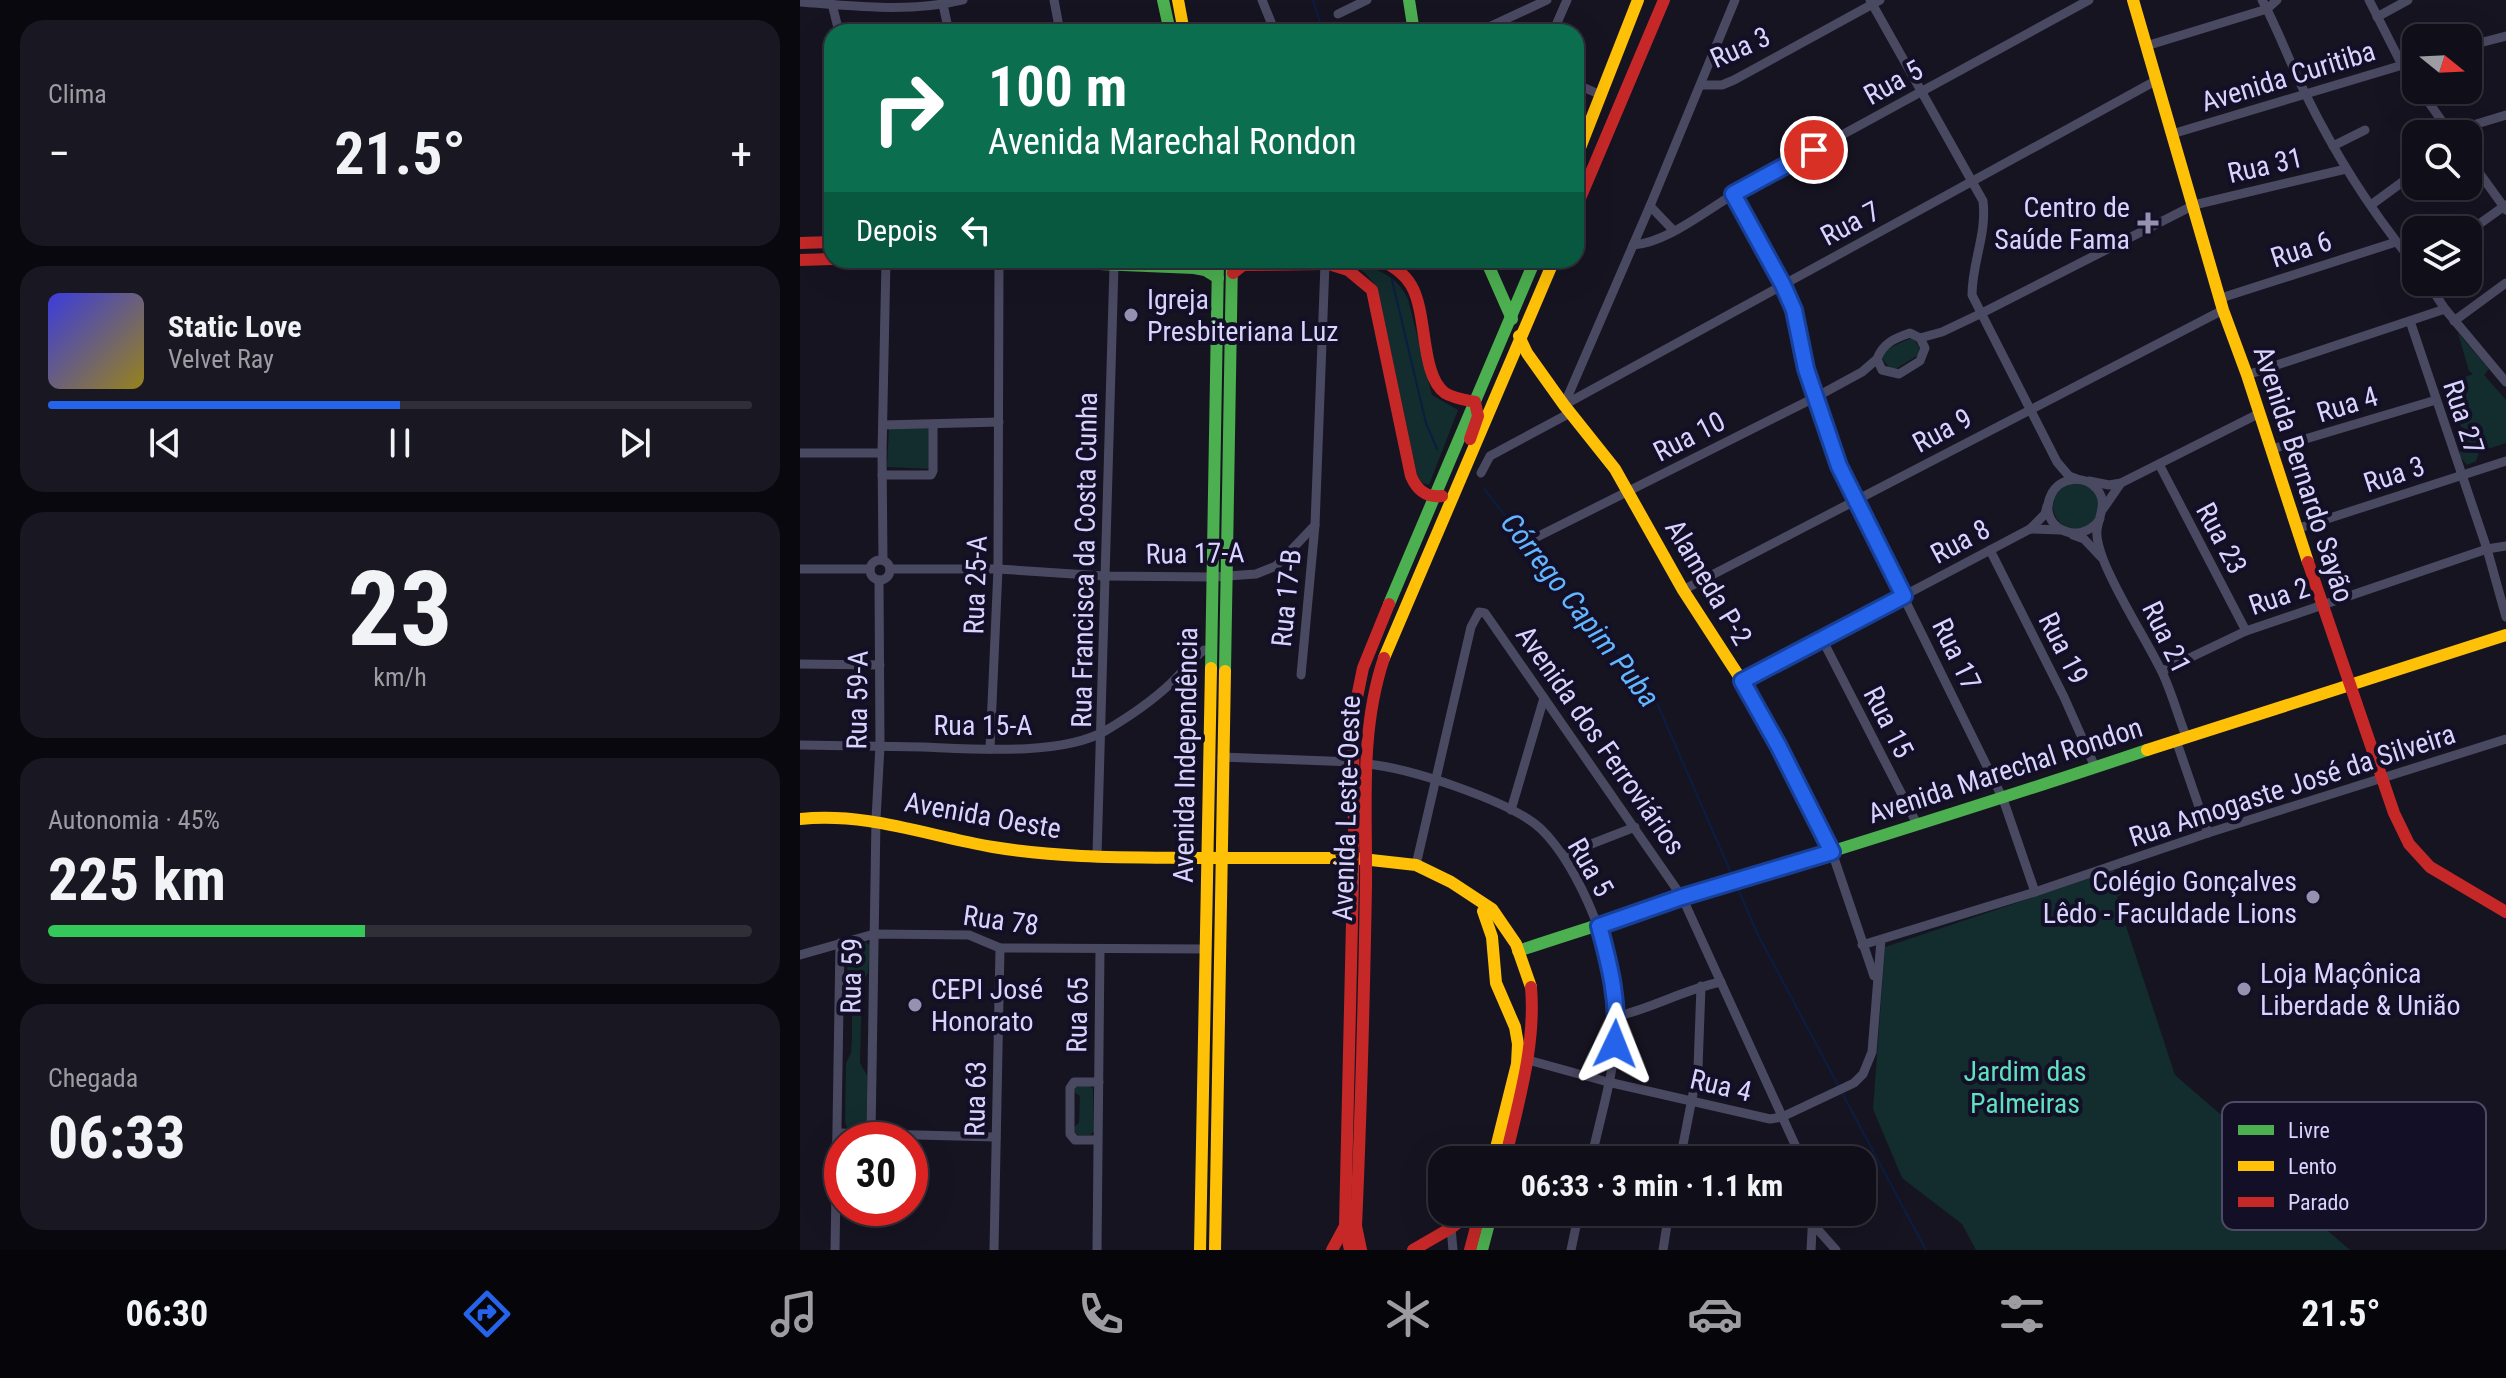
<!DOCTYPE html>
<html lang="pt">
<head>
<meta charset="utf-8">
<style>
  body { margin:0; font-family:"Roboto Condensed",sans-serif; background:#191822; color:#f1f3f6; height:100vh; display:flex; flex-direction:column; font-size:30px; white-space:nowrap }
  * { box-sizing:border-box; margin:0 }
  p { font-size:26px; color:#9c9ca2 }
  .icon { flex:none; width:44px; height:44px; fill:none; stroke:currentColor; stroke-width:2; stroke-linecap:round; stroke-linejoin:round }
  .map { position:relative; flex:1; overflow:hidden }
  .panel { display:flex; flex-direction:column; gap:20px; padding:20px; background:#09080e; width:800px }
  .panel>* { flex:none }
  .banner { position:absolute; left:24px; top:24px; width:760px; height:244px; border-radius:24px; box-shadow:0 8px 32px #0002,0 0 0 2px #302f38; background:#0b6e4f; color:#fff; overflow:hidden }
  .needle { width:52px; rotate:108deg }
  .tools { position:absolute; left:1602px; top:24px; display:grid; gap:16px }
  .tools a { display:grid; place-items:center; width:80px; height:80px; border-radius:16px; background:#100f19; box-shadow:0 8px 32px #0002,0 0 0 2px #302f38; font-size:40px }
  .speed { position:absolute; left:24px; top:1122px; display:flex; gap:16px; font-size:40px; font-weight:700; text-align:center }
  .speed>* { display:grid; place-content:center; width:104px; height:104px; border-radius:50%; background:#100f19; box-shadow:0 8px 32px #0002,0 0 0 2px #302f38; line-height:1 }
  .speed .limit { border:12px solid #d22; background:#fff; color:#111 }
  .pin { position:absolute; display:grid; place-items:center; width:68px; height:68px; color:#fff; margin:-34px; border:4px solid #fff; border-radius:50%; box-shadow:0 2px 8px #0007 }
  .me { position:absolute; width:88px; margin:-44px; rotate:2deg; stroke-linejoin:round; filter:drop-shadow(0 0 6px #0008) }
  .turn { display:flex; align-items:center; gap:28px; height:168px; padding:0 32px; font-size:36px }
  .turn .icon { width:104px; height:104px; stroke-width:2.5 }
  .turn b { display:block; font-size:56px; line-height:68px }
  .then { display:flex; align-items:center; height:76px; padding:0 32px; background:#0003; gap:16px; font-size:30px }
  .big { font-size:60px; font-weight:700; line-height:1.1 }
  .panel .widget { flex:1; display:flex; flex-direction:column; justify-content:center; gap:12px; min-width:0; padding:0 28px; border-radius:24px; background:#191822 }
  .panel .dial { align-items:center; gap:0 }
  .dial b { font-size:104px; line-height:1 }
  .song { display:flex; align-items:center; gap:24px }
  .cover { width:96px; height:96px; border-radius:12px; background:linear-gradient(135deg,hsl(240 70% 55%),hsl(50 70% 35%)) }
  .played { height:8px; border-radius:4px; background:linear-gradient(90deg,#2563eb 50%,#302f38 50%) }
  .keys { display:flex; justify-content:space-around; direction:ltr }
  .heat { display:flex; justify-content:space-between; align-items:center; font-size:44px; direction:ltr }
  .charge { height:12px; border-radius:6px; background:linear-gradient(90deg,#34c759 45%,#302f38 0) }
  .trip { position:absolute; left:628px; top:1146px; width:448px; height:80px; border-radius:24px; background:#100f19; box-shadow:0 8px 32px #0002,0 0 0 2px #302f38; font-weight:700; line-height:80px; text-align:center }
  .menu { display:flex; height:128px; justify-content:space-around; align-items:center; background:#06060a; color:#9c9ca2 }
  .menu .icon { width:56px; height:56px }
  .menu .on { color:#2563eb }
  .menu b { font-size:36px; color:#f1f3f6 }
  main { display:flex; flex:1; min-height:0 }
  .map>svg:first-child { display:block }
  .green { fill:#132c2d }
  .lines { fill:none; stroke-linecap:round; stroke-linejoin:round }
  .stream { stroke:#0b1e41; stroke-width:2 }
  .street { stroke:#4a4962; stroke-width:9 }
  .fast { stroke:#4caf50; stroke-width:12 }
  .slow { stroke:#ffc107; stroke-width:12 }
  .jam { stroke:#c62828; stroke-width:12 }
  .route-casing { stroke:#184099; stroke-width:20 }
  .route { stroke:#2563eb; stroke-width:14 }
  .poi-dot { fill:#9591b1; stroke:#130f26; stroke-width:3 }
  .labels { text-anchor:middle; stroke-width:8; stroke-linejoin:round; paint-order:stroke }
  .street-label { font-size:28px; fill:#d9d4ff; stroke:#130f26 }
  .poi-label { font-size:28px; fill:#d9d4ff; stroke:#130f26; text-anchor:start }
  .park-label { font-size:28px; fill:#5fe0c0; stroke:#130f26 }
  .water-label { font-size:30px; font-style:italic; fill:#62b6ff; stroke:#130f26 }
  .key { fill:#130f26; stroke:#4e4a67; stroke-width:2 }
  .key-label { font-size:22px; fill:#d9d4ff }
</style>
</head>
<body>
<main>
<section class="panel">
<div class="widget"><p>Clima</p>
<div class="heat"><a>−</a><b class="big">21.5°</b><a>+</a></div>
</div>
<div class="widget">
<div class="song"><i class="cover"></i><div><b>Static Love</b><p>Velvet Ray</p></div></div>
<div class="played"></div>
<div class="keys"><svg class="icon" aria-label="previous" viewBox="0 0 24 24"><path d="M18 5L8 12l10 7zM5 5v14"/></svg><svg class="icon" aria-label="pause" viewBox="0 0 24 24"><path d="M8 5v14M16 5v14"/></svg><svg class="icon" aria-label="next" viewBox="0 0 24 24"><path d="M6 5l10 7-10 7zM19 5v14"/></svg></div>
</div>
<div class="widget dial"><b>23</b><p>km/h</p></div>
<div class="widget"><p>Autonomia · 45%</p><b class="big">225 km</b><div class="charge"></div></div>
<div class="widget"><p>Chegada</p><b class="big">06:33</b></div>
</section>
<div class="map">
<svg width="1706" height="1250" viewBox="0 0 1706 1250">
  <rect width="100%" height="100%" fill="#161421"/>
  <!-- green -->
  <g class="green">
    <path d="M547 260C575 270 594 271 608 299L632 395 658 410 629 485 622 483 617 475 577 287 565 273Z"/>
    <path d="M1658 333 1689 369 1684 375 1706 400V443L1679 452 1676 461 1667 465 1659 455 1664 439 1650 383 1673 374 1669 371Z"/>
    <path d="M1113 337 1122 353 1092 371 1080 356 1085 350Z"/>
    <path d="M89 428H130V469L87 467Z"/>
    <circle cx="1276" cy="506" r="23"/>
    <path d="M1314 870 1322 894 1317 897 1321 911 1375 1075 1479 1165 1513 1218 1550 1250H1176L1162 1224 1102 1178 1073 1109 1085 947Z"/>
    <path d="M65 942 70 945 68 973 62 982 60 1063 67 1075V1122L64 1128H47L45 1122 46 1063 51 1053 52 1038V1001L47 993 48 949Z"/>
    <path d="M276 1085H289L293 1089 294 1131 290 1135H278L274 1132V1127L279 1123 280 1096 274 1092Z"/>
  </g>
  <g class="lines">
    <!-- stream -->
    <g class="stream">
      <path d="M513 0 523 32"/>
      <path d="M592 280 626 423 637 449"/>
      <path d="M684 489 768 594 853 694 932 875"/>
      <path d="M936 884 957 933 1038 1085"/>
      <path d="M1041 1091 1126 1250"/>
    </g>
    <!-- street -->
    <g class="street">
      <path d="M142 0 149 32"/>
      <path d="M254 0 260 32"/>
      <path d="M462 0 475 32"/>
      <path d="M1070 0 1183 201C1187 235 1172 262 1172 295L1257 462 1269 476 1277 479"/>
      <path d="M1462 0C1479 31 1490 64 1506 95 1536 156 1573 214 1616 266"/>
      <path d="M1569 0 1602 65 1616 84"/>
      <path d="M0 2C54 6 110 13 163 0"/>
      <path d="M32 4 39 32"/>
      <path d="M538 14 567 0"/>
      <path d="M1577 17 1608 0"/>
      <path d="M678 32 747 0"/>
      <path d="M753 32 767 0"/>
      <path d="M1346 46 1467 9 1477 0"/>
      <path d="M1668 46 1706 36"/>
      <path d="M776 84 801 95"/>
      <path d="M901 85H922L934 80 1080 0"/>
      <path d="M1620 90 1651 134"/>
      <path d="M1650 132 1706 115"/>
      <path d="M1372 134 1616 61"/>
      <path d="M1533 146 1565 130"/>
      <path d="M1668 157 1706 210"/>
      <path d="M933 194 962 244 994 310 1006 369 1039 466 1203 799 1235 892"/>
      <path d="M1571 205 1616 172"/>
      <path d="M850 206 873 230"/>
      <path d="M1668 232 1706 205"/>
      <path d="M833 245C868 243 910 207 941 190 1057 127 1173 64 1289 0"/>
      <path d="M1627 282 1645 309 1706 382"/>
      <path d="M1421 298 1596 242"/>
      <path d="M1610 321 1687 549 1706 617"/>
      <path d="M1654 321 1706 283"/>
      <path d="M1110 333 1120 338 1125 348 1120 361 1099 374 1082 370 1077 359C1083 343 1095 338 1110 333Z"/>
      <path d="M1120 338 1142 332 1182 313 1394 205 1546 169"/>
      <path d="M1447 375 1645 309"/>
      <path d="M764 405 1357 80"/>
      <path d="M764 405 850 206 935 0"/>
      <path d="M83 425 199 422"/>
      <path d="M1472 449 1636 400"/>
      <path d="M0 453H82"/>
      <path d="M1360 466 1446 631"/>
      <path d="M681 473 690 456 770 413"/>
      <path d="M82 475H131L133 471V425"/>
      <path d="M1289 481 1309 485 1321 483 1460 413"/>
      <path d="M1303 509 1321 483"/>
      <path d="M1300 519C1279 549 1236 526 1251 495 1259 477 1284 474 1297 489 1308 503 1299 515 1297 530 1296 538 1300 551 1303 559 1318 597 1342 632 1360 668 1371 689 1377 714 1386 736"/>
      <path d="M1230 529 1261 530"/>
      <path d="M1496 529 1706 461"/>
      <path d="M1273 535 1284 539 1301 557"/>
      <path d="M735 538 1016 397 1062 372 1077 359"/>
      <path d="M1190 550 1264 697 1295 767"/>
      <path d="M83 560 82 453 86 260"/>
      <circle cx="80" cy="570" r="10"/>
      <path d="M0 569H70"/>
      <path d="M90 569H198L304 576 413 577 456 574 476 566 515 525 525 264"/>
      <path d="M883 590 1423 310"/>
      <path d="M1022 639 1117 824"/>
      <path d="M0 664 80 665"/>
      <path d="M1362 671 1446 631 1687 549 1706 546"/>
      <path d="M501 675 515 525"/>
      <path d="M942 681 1230 529 1245 514 1247 506"/>
      <path d="M1376 740 1408 833"/>
      <path d="M0 745C41 746 82 746 123 747 173 749 261 756 305 731 327 718 351 702 370 684 382 673 390 660 404 650L412 652"/>
      <path d="M190 749 198 569 199 260"/>
      <path d="M422 757 553 762"/>
      <path d="M566 764C605 766 713 802 741 829 780 866 818 963 817 1017 817 1065 801 1114 791 1160"/>
      <path d="M711 810 744 698"/>
      <path d="M1032 852 1074 976"/>
      <path d="M297 855 314 265"/>
      <path d="M763 855 835 827"/>
      <path d="M616 865 671 627 679 612 685 613 882 897 1002 1160"/>
      <path d="M1062 945 1235 892 1408 833 1706 739"/>
      <path d="M0 955 74 934 169 935 200 948 406 949"/>
      <path d="M818 1016C853 1008 885 989 921 982"/>
      <path d="M728 1060 808 1082 970 1119 982 1117 1054 1083 1063 1074 1072 1052 1081 940"/>
      <path d="M39 1133 196 1137"/>
      <path d="M71 1134 76 819 80 746 79 580"/>
      <path d="M297 1140H275L270 1134V1088L274 1082H299"/>
      <path d="M880 1160 898 1068 901 986"/>
      <path d="M1012 1223 1036 1250"/>
      <path d="M651 1228 653 1250"/>
      <path d="M35 1250 40 943"/>
      <path d="M194 1250 200 948"/>
      <path d="M297 1250 300 949"/>
      <path d="M771 1250 779 1212"/>
      <path d="M863 1250 869 1212"/>
      <path d="M1011 1250 1013 1212"/>
    </g>
    <!-- fast -->
    <g class="fast">
      <path d="M363 0 370 32"/>
      <path d="M609 0 614 32"/>
      <path d="M206 260 394 268 405 270 418 278"/>
      <path d="M686 260 712 319"/>
      <path d="M589 604 735 260"/>
      <path d="M411 668 418 260"/>
      <path d="M425 671 432 260"/>
      <path d="M718 951C927 882 1138 821 1347 750"/>
      <path d="M682 1250 692 1212"/>
    </g>
    <!-- slow -->
    <g class="slow">
      <path d="M378 0 384 32"/>
      <path d="M1333 0 1423 310 1447 375 1508 562"/>
      <path d="M776 158 838 0"/>
      <path d="M719 336 727 353 764 405 815 469 883 590 942 681 978 745 1032 852"/>
      <path d="M584 658 754 260"/>
      <path d="M1347 750 1706 635"/>
      <path d="M0 819C68 812 128 836 193 847 264 859 337 857 408 858"/>
      <path d="M413 858H553L616 865 651 882 692 909 716 944 731 987"/>
      <path d="M683 911 692 937 696 983 715 1027 718 1044 717 1064 693 1160"/>
      <path d="M400 1250 411 668"/>
      <path d="M415 1250 425 671"/>
    </g>
    <!-- jam -->
    <g class="jam">
      <path d="M776 208 864 0"/>
      <path d="M0 243 32 242"/>
      <path d="M0 260 32 259"/>
      <path d="M516 260 548 270 572 290 611 476C617 490 626 498 642 496"/>
      <path d="M582 260C593 267 604 273 611 285 628 313 620 375 645 393 653 398 665 400 675 402L678 416 670 439"/>
      <path d="M433 273 443 265 525 264"/>
      <path d="M1508 562 1594 813 1609 844 1630 867 1706 912"/>
      <path d="M705 1160C718 1103 736 1046 731 987"/>
      <path d="M532 1250 545 1226"/>
      <path d="M550 1250 545 1226 554 835 553 717 563 668 589 604"/>
      <path d="M561 1250 556 1226C561 1113 564 1000 566 886 567 810 559 732 584 658"/>
      <path d="M613 1250 651 1228 672 1212"/>
      <path d="M670 1250 680 1212"/>
    </g>
  </g>
  <g class="lines">
    <defs>
      <path id="route" d="M815 1044C819 1002 810 966 799 926L882 897 1032 852 978 745 942 681 1104 596 1039 466 1006 369 994 310 983 285 933 194 1014 150"/>
    </defs>
    <!-- route casing -->
    <use href="#route" class="route-casing"/>
    <!-- route -->
    <use href="#route" class="route"/>
  </g>
  <!-- markers -->
  <g class="poi-dot">
    <path d="M1344 211h8v8h8v8h-8v8h-8v-8h-8v-8h8z"/>
    <circle cx="331" cy="315" r="8"/>
    <circle cx="1513" cy="897" r="8"/>
    <circle cx="1444" cy="989" r="8"/>
    <circle cx="115" cy="1005" r="8"/>
  </g>
  <g class="labels">
    <!-- street labels -->
    <g class="street-label">
      <text transform="translate(940 47) rotate(-24)" y="10">Rua 3</text>
      <text transform="translate(1488 76) rotate(-17)" y="10">Avenida Curitiba</text>
      <text transform="translate(1093 82) rotate(-29)" y="10">Rua 5</text>
      <text transform="translate(1465 165) rotate(-13)" y="10">Rua 31</text>
      <text transform="translate(1050 223) rotate(-28)" y="10">Rua 7</text>
      <text transform="translate(1501 249) rotate(-18)" y="10">Rua 6</text>
      <text transform="translate(1547 404) rotate(-17)" y="10">Rua 4</text>
      <text transform="translate(1664 417) rotate(72)" y="10">Rua 27</text>
      <text transform="translate(1142 430) rotate(-28)" y="10">Rua 9</text>
      <text transform="translate(889 436) rotate(-27)" y="10">Rua 10</text>
      <text transform="translate(1504 474) rotate(72)" y="10">Avenida Bernardo Sayão</text>
      <text transform="translate(1594 474) rotate(-18)" y="10">Rua 3</text>
      <text transform="translate(1422 538) rotate(62)" y="10">Rua 23</text>
      <text transform="translate(1160 541) rotate(-28)" y="10">Rua 8</text>
      <text transform="translate(395 553) rotate(-1)" y="10">Rua 17-A</text>
      <text transform="translate(284 560) rotate(-89)" y="10">Rua Francisca da Costa Cunha</text>
      <text transform="translate(909 582) rotate(59)" y="10">Alameda P-2</text>
      <text transform="translate(175 585) rotate(-88)" y="10">Rua 25-A</text>
      <text transform="translate(1479 596) rotate(-19)" y="10">Rua 2</text>
      <text transform="translate(486 598) rotate(-84)" y="10">Rua 17-B</text>
      <text transform="translate(1367 637) rotate(64)" y="10">Rua 21</text>
      <text transform="translate(1264 648) rotate(63)" y="10">Rua 19</text>
      <text transform="translate(1157 654) rotate(64)" y="10">Rua 17</text>
      <text transform="translate(57 700) rotate(-89)" y="10">Rua 59-A</text>
      <text transform="translate(1089 722) rotate(63)" y="10">Rua 15</text>
      <text x="183" y="735">Rua 15-A</text>
      <text transform="translate(801 740) rotate(55)" y="10">Avenida dos Ferroviários</text>
      <text transform="translate(385 755) rotate(-89)" y="10">Avenida Independência</text>
      <text transform="translate(1205 770) rotate(-18)" y="10">Avenida Marechal Rondon</text>
      <text transform="translate(1492 785) rotate(-18)" y="10">Rua Amogaste José da Silveira</text>
      <text transform="translate(546 808) rotate(-88)" y="10">Avenida Leste-Oeste</text>
      <text transform="translate(183 815) rotate(10)" y="10">Avenida Oeste</text>
      <text transform="translate(791 867) rotate(60)" y="10">Rua 5</text>
      <text transform="translate(201 920) rotate(8)" y="10">Rua 78</text>
      <text transform="translate(51 976) rotate(-89)" y="10">Rua 59</text>
      <text transform="translate(277 1015) rotate(-89)" y="10">Rua 65</text>
      <text transform="translate(921 1085) rotate(13)" y="10">Rua 4</text>
      <text transform="translate(175 1099) rotate(-89)" y="10">Rua 63</text>
    </g>
    <!-- poi labels -->
    <g class="poi-label">
      <text x="1330" y="217" text-anchor="end">Centro de<tspan x="1330" dy="32">Saúde Fama</tspan></text>
      <text x="347" y="309">Igreja<tspan x="347" dy="32">Presbiteriana Luz</tspan></text>
      <text x="1497" y="891" text-anchor="end">Colégio Gonçalves<tspan x="1497" dy="32">Lêdo - Faculdade Lions</tspan></text>
      <text x="1460" y="983">Loja Maçônica<tspan x="1460" dy="32">Liberdade &amp; União</tspan></text>
      <text x="131" y="999">CEPI José<tspan x="131" dy="32">Honorato</tspan></text>
    </g>
    <!-- park labels -->
    <g class="park-label">
      <text x="1225" y="1081">Jardim das<tspan x="1225" dy="32">Palmeiras</tspan></text>
    </g>
    <!-- water labels -->
    <g class="water-label">
      <text transform="translate(780 610) rotate(52)" y="10">Córrego Capim Puba</text>
    </g>
  </g>
  <!-- legend -->
  <rect x="1422" y="1102" width="264" height="128" rx="12" class="key"/>
  <rect x="1438" y="1125" width="36" height="10" fill="#4caf50"/>
  <rect x="1438" y="1161" width="36" height="10" fill="#ffc107"/>
  <rect x="1438" y="1197" width="36" height="10" fill="#c62828"/>
  <g class="key-label">
    <text x="1488" y="1138">Livre</text>
    <text x="1488" y="1174">Lento</text>
    <text x="1488" y="1210">Parado</text>
  </g>
</svg>
<div class="tools">
<a><svg class="needle" viewBox="-14 -14 28 28"><path d="M0-13l5 13h-10z" fill="#e53935"/><path d="M0 13l5-13h-10z" fill="#9c9ca2"/></svg></a>
<a><svg class="icon" aria-label="search" viewBox="0 0 24 24"><circle cx="10" cy="10" r="6"/><path d="M15 15l6 6"/></svg></a>
<a><svg class="icon" aria-label="layers" viewBox="0 0 24 24"><path d="M12 4l9 5-9 5-9-5zM3 14l9 5 9-5"/></svg></a>
</div>
<div class="speed"><div class="limit">30</div></div>
<div class="pin" style="left:1014px;top:150px;background:#d93025"><svg class="icon" aria-label="arrive" viewBox="0 0 24 24"><path d="M6 21V4h12l-3 4 3 4H6"/></svg></div>
<svg class="me" style="left:815px;top:1044px" viewBox="-20 -20 40 40"><path d="M0-17L14 15 0 8-14 15z" fill="#2563eb" stroke="#fff" stroke-width="4"/></svg>
<div class="trip">06:33 · 3 min · 1.1 km</div>
<div class="banner">
<div class="turn"><svg class="icon" aria-label="right" viewBox="0 0 24 24"><path d="M7 20v-9h11M14 6l5 5-5 5"/></svg><div><b>100 m</b>Avenida Marechal Rondon</div></div>
<div class="then">Depois<svg class="icon" aria-label="left" viewBox="0 0 24 24"><path d="M17 20v-9H6M10 6l-5 5 5 5"/></svg></div>
</div>
</div>
</main>
<nav class="menu">
<b>06:30</b>
<svg class="icon on" aria-label="directions" viewBox="0 0 24 24"><path d="M12 3l9 9-9 9-9-9zM9 14v-3h6M13 9l2 2-2 2"/></svg>
<svg class="icon" aria-label="music" viewBox="0 0 24 24"><path d="M9 18V5l10-2v13"/><circle cx="6" cy="18" r="3"/><circle cx="16" cy="16" r="3"/></svg>
<svg class="icon" aria-label="phone" viewBox="0 0 24 24"><path d="M5 4h4l2 5-3 2q2 4 5 5l2-3 5 2v4C11 20 4 13 5 4z"/></svg>
<svg class="icon" aria-label="climate" viewBox="0 0 24 24"><path d="M12 3v18M4 7l16 10M4 17L20 7"/></svg>
<svg class="icon" aria-label="car" viewBox="0 0 24 24"><path d="M5 17H2v-5l4-1 3-4h7l3 4 3 1v5h-3M9 17h6M6 11h13"/><circle cx="7" cy="17" r="2"/><circle cx="17" cy="17" r="2"/></svg>
<svg class="icon" aria-label="filters" viewBox="0 0 24 24"><path d="M4 7h16M4 17h16"/><circle cx="9" cy="7" r="2"/><circle cx="15" cy="17" r="2"/></svg>
<b>21.5°</b>
</nav>
</body>
</html>
